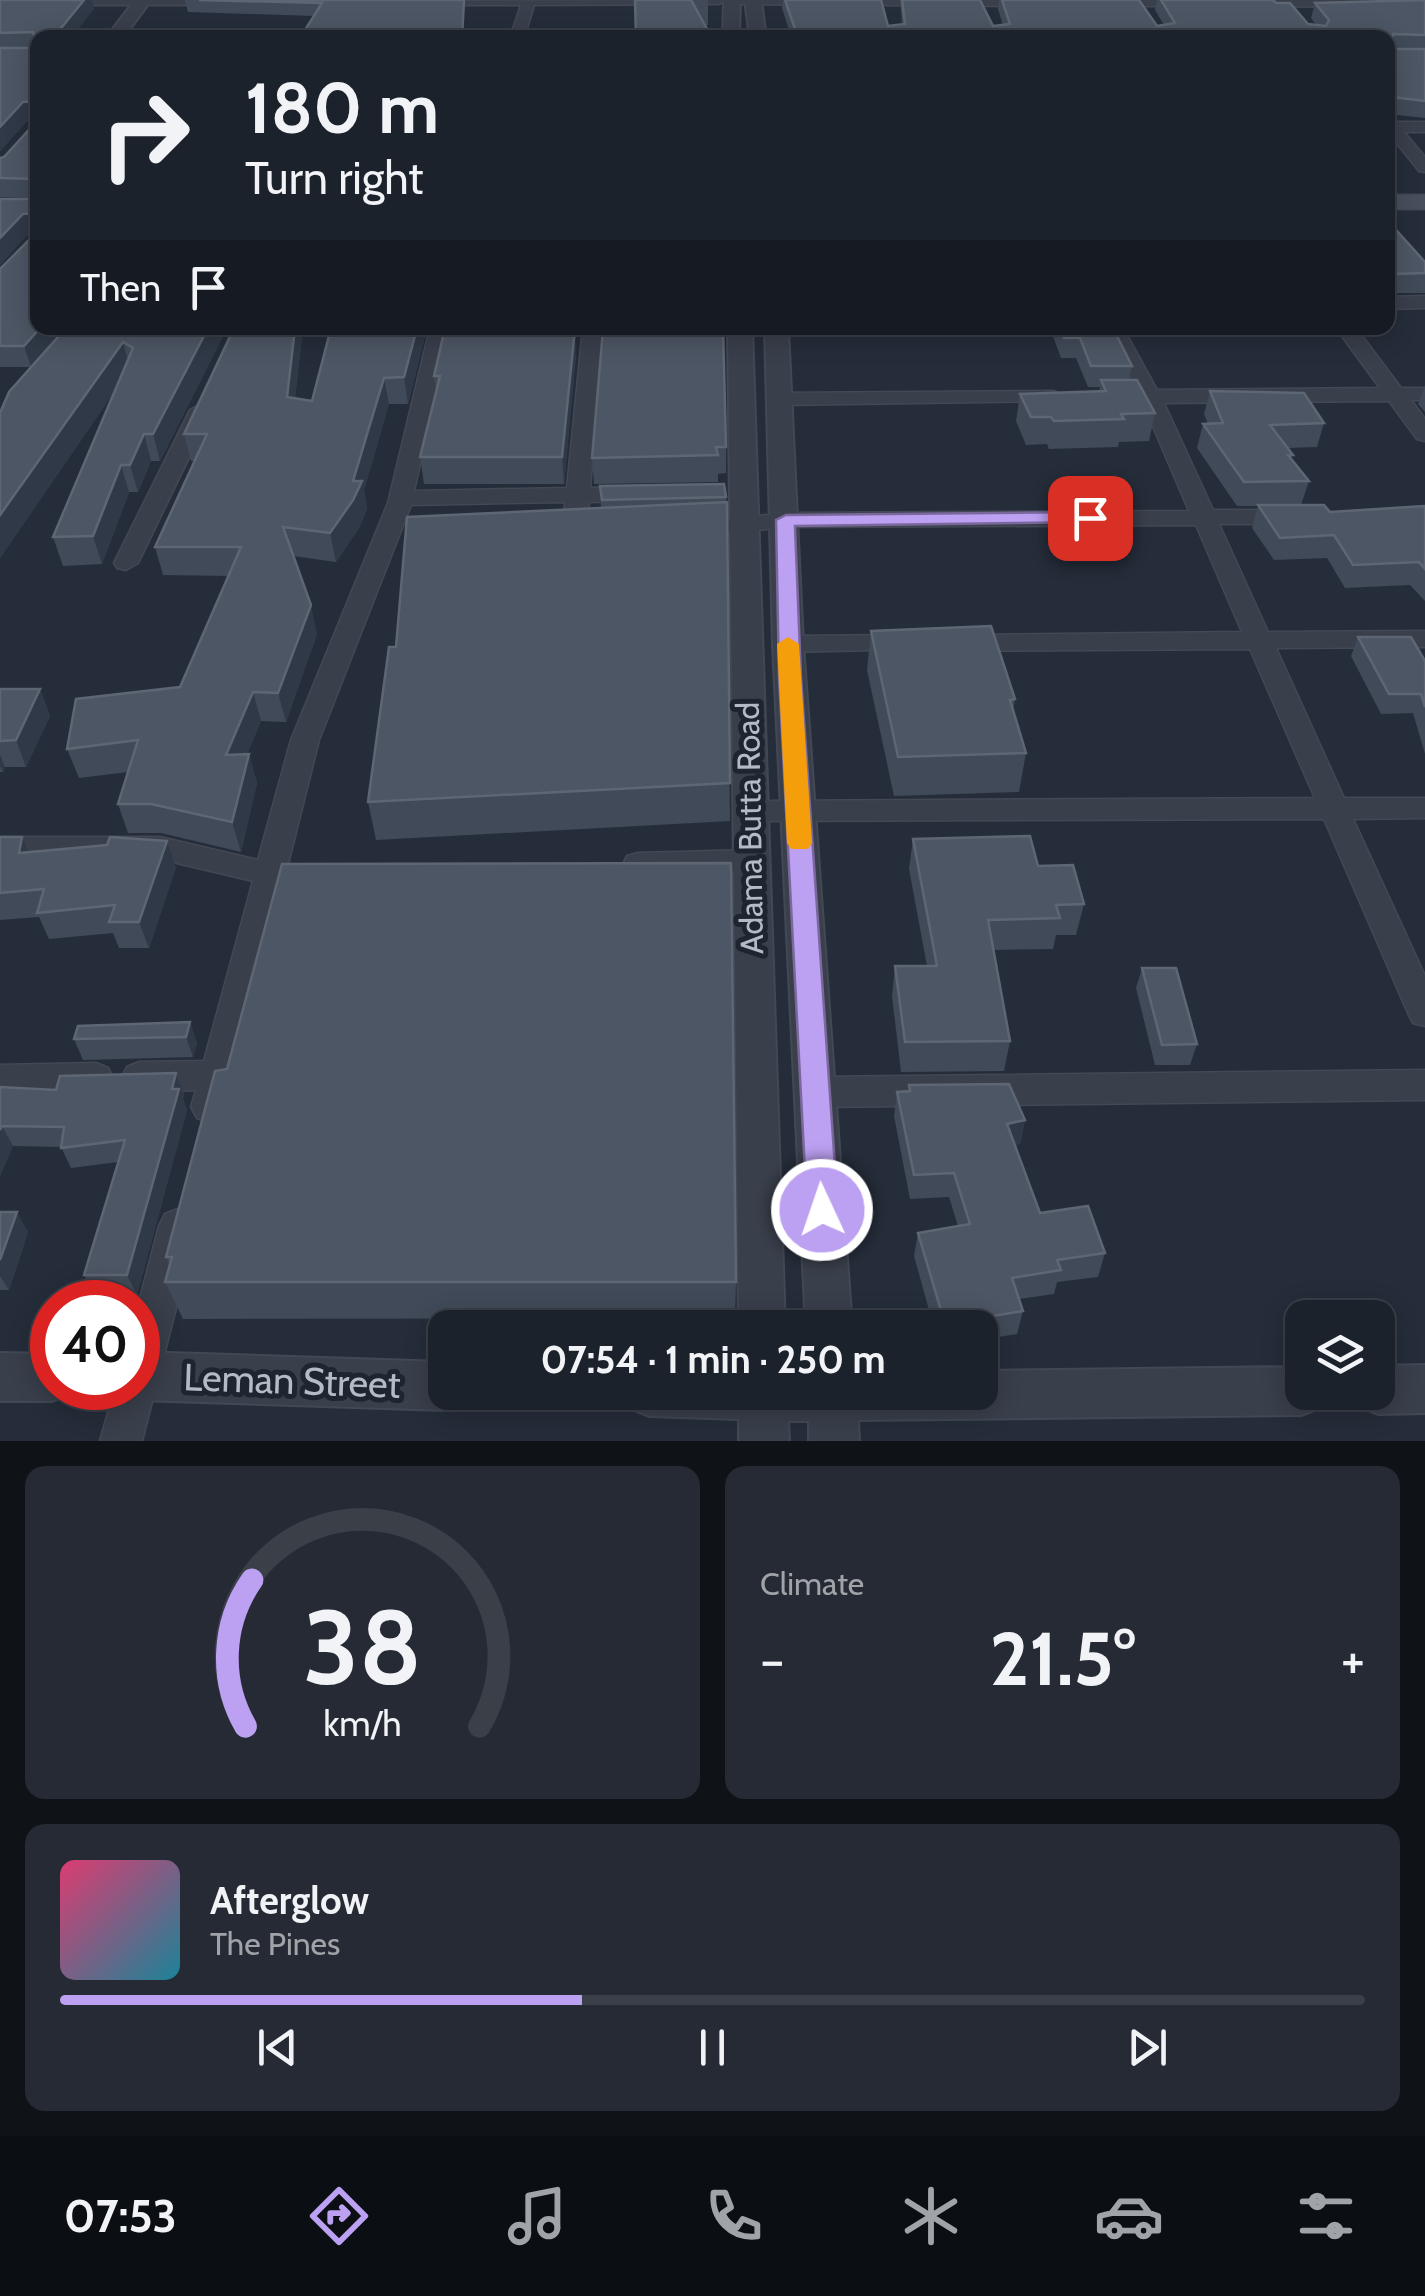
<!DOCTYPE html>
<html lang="en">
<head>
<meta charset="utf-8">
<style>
  body { margin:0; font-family:Cabin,sans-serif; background:#252a34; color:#f1f3f6; height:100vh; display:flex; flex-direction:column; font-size:38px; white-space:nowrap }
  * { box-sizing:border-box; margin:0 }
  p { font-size:32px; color:#a0a4a9 }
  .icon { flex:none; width:55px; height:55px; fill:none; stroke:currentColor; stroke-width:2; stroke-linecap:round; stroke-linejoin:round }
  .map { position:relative; height:1441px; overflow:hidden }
  .drawer { display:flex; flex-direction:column; gap:25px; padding:25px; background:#0f1318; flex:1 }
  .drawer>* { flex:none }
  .hud { position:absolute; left:30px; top:30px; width:1365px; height:305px; border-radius:20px; box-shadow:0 5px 25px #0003,0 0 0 2px #3a3f48; background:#1c222c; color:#f1f3f6; overflow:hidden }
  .tools { position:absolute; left:1285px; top:1300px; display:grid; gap:20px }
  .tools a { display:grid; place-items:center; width:110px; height:110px; border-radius:20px; background:#1c222c; box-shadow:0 5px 25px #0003,0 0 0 2px #3a3f48; font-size:50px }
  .speed { position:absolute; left:30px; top:1280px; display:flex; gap:20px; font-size:50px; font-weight:700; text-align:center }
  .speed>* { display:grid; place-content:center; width:130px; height:130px; border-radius:50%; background:#1c222c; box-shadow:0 5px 25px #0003,0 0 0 2px #3a3f48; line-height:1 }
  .speed .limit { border:15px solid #d22; background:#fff; color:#111 }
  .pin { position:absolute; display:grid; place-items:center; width:85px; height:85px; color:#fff; margin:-42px; border-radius:20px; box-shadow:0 5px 15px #0006 }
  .me { position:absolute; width:110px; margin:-55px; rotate:357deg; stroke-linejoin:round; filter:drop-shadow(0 0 8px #0008) }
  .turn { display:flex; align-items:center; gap:35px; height:210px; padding:0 50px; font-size:45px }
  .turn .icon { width:130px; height:130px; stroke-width:2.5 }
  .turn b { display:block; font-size:70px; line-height:85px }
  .then { display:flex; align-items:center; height:95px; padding:0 50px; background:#0003; gap:20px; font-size:38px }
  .big { font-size:75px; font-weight:700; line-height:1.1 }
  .drawer .widget { flex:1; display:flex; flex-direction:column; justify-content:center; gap:15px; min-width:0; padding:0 35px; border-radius:20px; background:#252a34 }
  .drawer .dial { align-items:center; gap:0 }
  .dial svg { height:260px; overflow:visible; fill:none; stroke:#3a3f48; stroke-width:7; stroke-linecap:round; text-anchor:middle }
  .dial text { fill:#f1f3f6; stroke:none }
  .song { display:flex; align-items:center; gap:30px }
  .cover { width:120px; height:120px; border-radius:15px; background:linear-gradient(135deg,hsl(340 70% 55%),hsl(190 70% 35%)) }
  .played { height:10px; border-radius:5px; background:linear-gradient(90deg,#bca0f2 40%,#3a3f48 40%) }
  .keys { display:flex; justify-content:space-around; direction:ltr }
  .heat { display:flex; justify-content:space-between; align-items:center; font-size:55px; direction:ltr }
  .drawer .tiles { flex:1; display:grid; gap:25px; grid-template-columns:1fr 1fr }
  .widget:last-child { grid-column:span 2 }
  .trip { position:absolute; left:428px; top:1310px; width:570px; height:100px; border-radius:20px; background:#1c222c; box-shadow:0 5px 25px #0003,0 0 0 2px #3a3f48; font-weight:700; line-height:100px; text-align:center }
  .tabs { display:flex; height:160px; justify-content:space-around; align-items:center; background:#0b0e12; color:#a0a4a9 }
  .tabs .icon { width:70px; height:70px }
  .tabs .active { color:#bca0f2 }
  .tabs b { font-size:45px; color:#f1f3f6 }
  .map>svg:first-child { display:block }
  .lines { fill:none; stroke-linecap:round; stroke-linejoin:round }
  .minor-casing { stroke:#424854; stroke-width:3 }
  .tertiary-casing { stroke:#424854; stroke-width:4 }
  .secondary-casing { stroke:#424854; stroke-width:3 }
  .minor { fill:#393f4b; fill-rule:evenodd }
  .tertiary { fill:#393f4b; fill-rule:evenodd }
  .secondary { fill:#474f5d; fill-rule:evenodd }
  .wall { fill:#414a58 }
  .shaded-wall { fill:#303947 }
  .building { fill:#4d5664; stroke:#5e6673; stroke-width:2.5 }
  .route { fill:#bca0f2; stroke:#7a689d; stroke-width:2.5 }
  .slow { fill:#f59e0b }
  .labels { text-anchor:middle; stroke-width:10; stroke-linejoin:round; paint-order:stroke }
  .street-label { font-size:32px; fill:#b5bbc6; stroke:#1e2530 }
  .near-street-label { font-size:38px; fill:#b5bbc6; stroke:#1e2530 }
</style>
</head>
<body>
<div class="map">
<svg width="1425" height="1441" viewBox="0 0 1425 1441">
  <rect width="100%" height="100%" fill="#252d3a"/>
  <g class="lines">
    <defs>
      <g id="minor">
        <path d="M0 0H229L230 1 223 5H0Z"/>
        <path d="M726 0 719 4 534 5 524 38H510L521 5H426L419 1Z"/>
        <path d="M733 0H1039L1041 2 1034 6 740 4Z"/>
        <path d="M1102 0H1199L1201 2 1194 6H1107Z"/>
        <path d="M1237 0H1425V7L1242 6Z"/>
        <path d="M1388 118 1396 122H1425V132H1404L1425 157V172L1419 171 1388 132Z"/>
        <path d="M1425 296V308L1388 309V297Z"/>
        <path d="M430 328H450L414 491 567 488 583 328H603L590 488 636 487 648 494 636 501 589 502 588 514 576 521 564 514 565 502 411 505 319 740 288 864 296 866 300 874 296 882 282 885 227 1107 221 1118 209 1122 197 1118 191 1107 196 1090 139 1092 127 1087 122 1077 127 1067 139 1062 204 1061 253 881 160 859H0V837H160L258 860 291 740 388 503Z"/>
        <path d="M1103 328H1123L1157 390 1380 388 1336 328H1356L1401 388H1425V400H1411L1425 419V441L1417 439 1389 401 1164 403 1213 510H1289L1301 517 1289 524H1219L1268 632 1425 631V647L1276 648 1344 798H1425V818L1353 819 1425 976V1026L1413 1023 1408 1013 1324 819 750 821 740 818 735 811 740 804 750 801 1315 798 1250 649 960 651 947 643 960 635 1242 632 1196 525 785 527 722 534 710 527 722 520 785 513 1189 511 1143 403 1130 401 1126 397 1137 391Z"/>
        <path d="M1054 391 1065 397 1061 401 779 405 768 399 779 393Z"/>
        <path d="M201 404 212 410 138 563 126 570 117 568 114 563 190 410Z"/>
        <path d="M907 635 916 637 920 643 916 649 788 652 775 644 788 636Z"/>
        <path d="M751 850 762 853 766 861 762 869 751 872 638 875 627 872 623 864 627 856 638 853Z"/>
        <path d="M96 1063 108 1068 113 1078 108 1088 96 1093 0 1095V1065Z"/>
        <path d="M1425 1070V1100L816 1107 804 1102 799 1092 804 1082 816 1077Z"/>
        <path d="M178 1209 191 1214 197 1226 142 1441H100L115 1388H138V1306L159 1226 165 1214Z"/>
      </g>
      <g id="tertiary">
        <path d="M135 0H151L123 38H106Z"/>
        <path d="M724 0H740L739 38H723Z"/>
        <path d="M745 0H761L766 38H750Z"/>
        <path d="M728 328H752L785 1328H739Z"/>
        <path d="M765 328H788L803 644 852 1328H806L773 644Z"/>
        <path d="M138 1352 445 1362V1392H466L462 1403 445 1410 138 1400 121 1393 119 1388H138Z"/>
        <path d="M0 1353 52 1354V1388H72L69 1394 52 1401H0Z"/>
        <path d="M1425 1365V1413L1378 1414 1361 1407 1355 1392H1378V1366Z"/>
        <path d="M1302 1367V1392H1325L1319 1408 1302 1415 858 1420 859 1441H809V1421H788L789 1441H739V1419L649 1416 632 1409 625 1392H980V1371Z"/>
      </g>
      <rect id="secondary" x="1388" y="195" width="37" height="14"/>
    </defs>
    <!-- minor casing -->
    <use href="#minor" class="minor-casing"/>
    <!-- tertiary casing -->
    <use href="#tertiary" class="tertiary-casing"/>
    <!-- secondary casing -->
    <use href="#secondary" class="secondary-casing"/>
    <!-- minor -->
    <use href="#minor" class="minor"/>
    <!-- tertiary -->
    <use href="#tertiary" class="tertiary"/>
    <!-- secondary -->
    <use href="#secondary" class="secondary"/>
  </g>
  <!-- wall -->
  <g class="wall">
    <path d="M0 0 94 9 38 38V328L31 367H0V269L35 233H29L0 265V199L33 198 0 197V158L4 157 35 123V120H28L0 151Z"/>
    <path d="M185 0H464L465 8 314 16 188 12Z"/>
    <path d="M634 0H708V25H705Z"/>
    <path d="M783 0H881L888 26 902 25 900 0H980L993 26 1003 25 998 9 999 0H1139L1157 26 1164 25 1155 10 1157 0H1273L1308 24 1316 25 1311 18 1315 3 1425 0V118L1388 114V38L791 36 782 8Z"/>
    <path d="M1388 221 1425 262V293H1389L1388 297Z"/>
    <path d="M66 328H227L160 461H151L138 492H129L102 564 63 566 53 537 114 392 0 558Z"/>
    <path d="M234 328H303L295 398 312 401 427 328 408 404H389L364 490 367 509 359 528 336 562 293 556 317 634 286 722 261 721 247 754H249L257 783 241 852 161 833H128L118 804 128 772 79 778 67 749 180 687 229 576 163 575 155 547 194 461H191L184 434Z"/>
    <path d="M917 328H1035L919 334Z"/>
    <path d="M1050 328H1113L1132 366 1129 380 1155 413 1149 441 1119 442 1118 447 1049 449 1047 444 1026 445 1016 421 1020 394 1099 391 1100 387H1088L1076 358H1061Z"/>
    <path d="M504 329 576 355 564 484H424L420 457 436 392 434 376Z"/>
    <path d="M1425 385V412L1418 404Z"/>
    <path d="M1210 391 1324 423 1317 447 1287 448 1293 455 1291 459 1309 481 1301 505 1330 512 1425 506V601L1410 585 1345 588 1327 558 1274 560 1252 528 1258 506H1237L1197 448 1203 424H1208L1204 414Z"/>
    <path d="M726 447V473L718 474V482L594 484 592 458Z"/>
    <path d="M600 486 726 491 730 821 376 840 368 802 396 647 601 508Z"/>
    <path d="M871 631 1015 699 1013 711 1026 753 1019 792 894 796 867 670Z"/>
    <path d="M1358 637 1425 661V754L1413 713 1381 714 1351 656Z"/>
    <path d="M0 689H40L50 716 26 767H5L3 772H0Z"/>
    <path d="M0 837 29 852 176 867 149 948H119L113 933 49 939 39 917 0 920Z"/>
    <path d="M913 839 1038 866 1084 904 1076 935H1056L1053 949 993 950 1010 1041 1004 1071 901 1072 892 996 895 966H927L909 869Z"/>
    <path d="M1142 968 1197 1044 1190 1065H1155L1136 988Z"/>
    <path d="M190 1022 197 1043 193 1057 83 1060 74 1039Z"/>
    <path d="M176 1073 184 1094 183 1099 187 1110 137 1295H94L84 1275 118 1162 71 1168 61 1147 13 1146 0 1176V1087L56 1090Z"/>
    <path d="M909 1085 1025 1120 1020 1144 1015 1145 1040 1213 1105 1253 1098 1277 1057 1282 1054 1294 1019 1299 1023 1311 1017 1334 980 1340V1328H934L914 1256 918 1233 958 1226 949 1197 910 1199 894 1116 897 1092 909 1091Z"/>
    <path d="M0 1212 28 1232 9 1290H0Z"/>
    <path d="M166 1257 736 1282 735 1318 183 1319 165 1282 170 1266Z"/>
  </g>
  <!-- shaded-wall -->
  <g class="shaded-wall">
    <path d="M84 0H92L94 9 71 38H53Z"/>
    <path d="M464 0V38H462Z"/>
    <path d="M35 101 38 120H28L0 151V127L23 102Z"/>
    <path d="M34 213 38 232 29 233 0 265V238L23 214Z"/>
    <path d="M40 328H64L62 331 31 367 24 346Z"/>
    <path d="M208 328H227L160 461 153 434Z"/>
    <path d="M295 328H303L292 424 287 397Z"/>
    <path d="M417 328H427L408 404 404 377Z"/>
    <path d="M575 329 576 355 564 484 562 457Z"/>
    <path d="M123 342 130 369 0 558V515Z"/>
    <path d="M384 378 389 404 364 490 367 509 359 528 336 562 330 533 353 481Z"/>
    <path d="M144 434 151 461 138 492 130 465Z"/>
    <path d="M121 465 129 492 102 564 93 536Z"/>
    <path d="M311 605 317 634 286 722 278 693Z"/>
    <path d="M40 689 50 716 26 767 16 740Z"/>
    <path d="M253 692 261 721 235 784 226 755Z"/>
    <path d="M249 754 257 783 241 852 232 822Z"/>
    <path d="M0 755 5 767 3 772 0 766Z"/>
    <path d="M22 837 33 863 19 853Z"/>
    <path d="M167 841 176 867 149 948 139 922Z"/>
    <path d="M190 1022 197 1043 193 1057 186 1037Z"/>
    <path d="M176 1073 184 1094 183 1099 187 1110 137 1295 127 1275Z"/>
    <path d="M1025 1120 1020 1144 1001 1148 1007 1124Z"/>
    <path d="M2 1126 13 1146 0 1176V1130Z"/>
    <path d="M17 1212 28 1232 9 1290 0 1276V1260Z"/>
  </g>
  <!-- building -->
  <g class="building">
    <path d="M0 0H84L53 38H38V328H40L24 346H0V269L35 234 34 213 23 214 0 238V199H32L36 196 35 179 0 178V158L4 157 35 123V101L23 102 0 127V48H33L37 44 33 32 0 33Z"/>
    <path d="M199 0H464L462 38H300L322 3Z"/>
    <path d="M635 0H691L712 38H636Z"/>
    <path d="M785 0H881L888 26 905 24 902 0H980L993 26 1010 24 1002 0H1139L1157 26 1175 23 1161 0H1273L1276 3H1290L1308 24 1326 26 1329 20 1315 3 1425 0V35L1393 34 1389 46 1393 49H1425V101L1392 97 1389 107H1388V38H784V36L797 35Z"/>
    <path d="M1388 221 1425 262V273L1394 274 1390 287H1388Z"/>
    <path d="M66 328H208L153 434H144L130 465H121L93 536 53 537 133 348 123 342 0 515V413L9 392Z"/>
    <path d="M234 328H295L287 397 312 401 331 328H417L404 377 384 378 353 481H362L353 500 330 533 283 527 311 605 278 693 253 692 226 755 249 754 232 822 151 804H118L138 740 67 749 76 699 180 687 241 547H155L207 434H184Z"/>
    <path d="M445 328H492L491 329H575L562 457H420L440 376H434Z"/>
    <path d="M610 328H723L726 447H716L718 455 592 458 603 330H610Z"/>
    <path d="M1060 328H1113L1132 366H1091L1080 338H1064Z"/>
    <path d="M1101 380H1137L1155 413 1121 414 1124 419 1054 421 1051 417H1031L1020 394 1106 391Z"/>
    <path d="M1210 391 1304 393 1324 423 1270 425 1293 455H1288L1309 481 1244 482 1203 424 1223 423Z"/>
    <path d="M724 484 726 497 602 500 600 486Z"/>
    <path d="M727 502 730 783 368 802 389 647H396L407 517Z"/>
    <path d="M1258 505H1324L1330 512 1425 506V569L1419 562 1353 565 1334 535 1280 538Z"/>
    <path d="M991 626 1015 699 1010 700 1026 753 898 757 871 631Z"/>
    <path d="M1358 637H1411L1425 661V707L1421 694H1389Z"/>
    <path d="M0 689H40L16 740 0 741Z"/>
    <path d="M1030 836 1038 866 1073 865 1084 904 1056 905 1060 918 988 920 1010 1041 905 1042 895 966H937L913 839Z"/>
    <path d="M0 837H22L19 853 107 845 110 837 167 841 139 922H109L115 905 37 913 44 889 0 893Z"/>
    <path d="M731 863 736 1282H165L172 1257H166L215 1071 227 1069 282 864Z"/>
    <path d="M1142 968H1176L1197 1044 1162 1045Z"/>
    <path d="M190 1022 186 1037 74 1039 78 1026Z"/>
    <path d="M176 1073 172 1089H179L127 1275H84L125 1140 61 1148 64 1127 2 1126 0 1130V1087L56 1090 60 1076Z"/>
    <path d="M1009 1084 1025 1120 1007 1124 1040 1213 1088 1206 1105 1253 1057 1260 1061 1270 1012 1278 1023 1311 945 1324 918 1233 970 1224 954 1173 914 1175 897 1092 910 1091 909 1085Z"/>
    <path d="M0 1212H17L0 1260Z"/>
  </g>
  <!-- route -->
  <path class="route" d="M1090 512 1097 514V522L795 526 801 677 838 1210 833 1220 822 1224 812 1220 807 1210 779 677 776 520 786 515Z"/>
  <!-- slow -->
  <path class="slow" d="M788 637 799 644 812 843 808 849H791L787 843 777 644Z"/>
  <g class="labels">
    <!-- street labels -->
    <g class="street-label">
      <text transform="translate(750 828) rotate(-91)" y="11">Adama Butta Road</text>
    </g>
    <!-- near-street labels -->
    <g class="near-street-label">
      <text transform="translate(292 1381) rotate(2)" y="13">Leman Street</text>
    </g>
  </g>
</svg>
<div class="tools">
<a><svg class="icon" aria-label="layers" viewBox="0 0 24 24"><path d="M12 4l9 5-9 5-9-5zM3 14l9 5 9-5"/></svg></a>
</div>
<div class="speed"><div class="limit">40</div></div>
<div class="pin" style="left:1090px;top:518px;background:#d93025"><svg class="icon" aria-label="arrive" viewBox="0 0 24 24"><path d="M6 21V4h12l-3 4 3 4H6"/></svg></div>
<svg class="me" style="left:822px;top:1210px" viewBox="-20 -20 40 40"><circle r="17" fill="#bca0f2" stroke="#fff" stroke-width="3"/><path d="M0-11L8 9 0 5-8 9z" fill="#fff"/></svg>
<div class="trip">07:54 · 1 min · 250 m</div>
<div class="hud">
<div class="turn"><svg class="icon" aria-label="right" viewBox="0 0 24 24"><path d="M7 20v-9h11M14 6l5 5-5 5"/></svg><div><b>180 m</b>Turn right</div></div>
<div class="then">Then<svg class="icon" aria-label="arrive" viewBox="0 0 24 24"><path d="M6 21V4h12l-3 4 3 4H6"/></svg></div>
</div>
</div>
<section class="drawer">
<div class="tiles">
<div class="widget dial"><svg viewBox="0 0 100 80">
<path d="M14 69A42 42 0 1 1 86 69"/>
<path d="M14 69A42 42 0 0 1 16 24" stroke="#bca0f2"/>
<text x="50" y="56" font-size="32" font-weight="700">38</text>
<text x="50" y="72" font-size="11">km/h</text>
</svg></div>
<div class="widget"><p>Climate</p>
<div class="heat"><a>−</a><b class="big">21.5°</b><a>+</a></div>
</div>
<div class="widget">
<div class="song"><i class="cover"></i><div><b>Afterglow</b><p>The Pines</p></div></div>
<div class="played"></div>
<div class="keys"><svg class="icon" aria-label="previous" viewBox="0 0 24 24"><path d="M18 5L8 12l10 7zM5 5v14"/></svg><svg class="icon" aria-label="pause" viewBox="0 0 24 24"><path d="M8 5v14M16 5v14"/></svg><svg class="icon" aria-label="next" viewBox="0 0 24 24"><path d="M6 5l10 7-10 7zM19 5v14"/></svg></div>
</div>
</div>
</section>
<nav class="tabs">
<b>07:53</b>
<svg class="icon active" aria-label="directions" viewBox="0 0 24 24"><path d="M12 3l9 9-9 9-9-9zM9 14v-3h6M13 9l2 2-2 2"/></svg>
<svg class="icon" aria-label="music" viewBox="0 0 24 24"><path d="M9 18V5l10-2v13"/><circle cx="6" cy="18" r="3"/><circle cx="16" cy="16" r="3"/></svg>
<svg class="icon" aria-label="phone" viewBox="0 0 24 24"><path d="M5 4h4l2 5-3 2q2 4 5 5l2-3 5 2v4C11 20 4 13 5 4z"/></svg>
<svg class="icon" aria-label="climate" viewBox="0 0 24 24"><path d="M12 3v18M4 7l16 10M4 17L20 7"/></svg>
<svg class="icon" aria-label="car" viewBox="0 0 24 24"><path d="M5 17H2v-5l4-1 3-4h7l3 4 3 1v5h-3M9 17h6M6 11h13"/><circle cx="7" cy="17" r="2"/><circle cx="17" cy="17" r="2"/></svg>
<svg class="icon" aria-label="filters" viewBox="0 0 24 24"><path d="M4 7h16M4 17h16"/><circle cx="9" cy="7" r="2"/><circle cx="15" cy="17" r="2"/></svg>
</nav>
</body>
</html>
